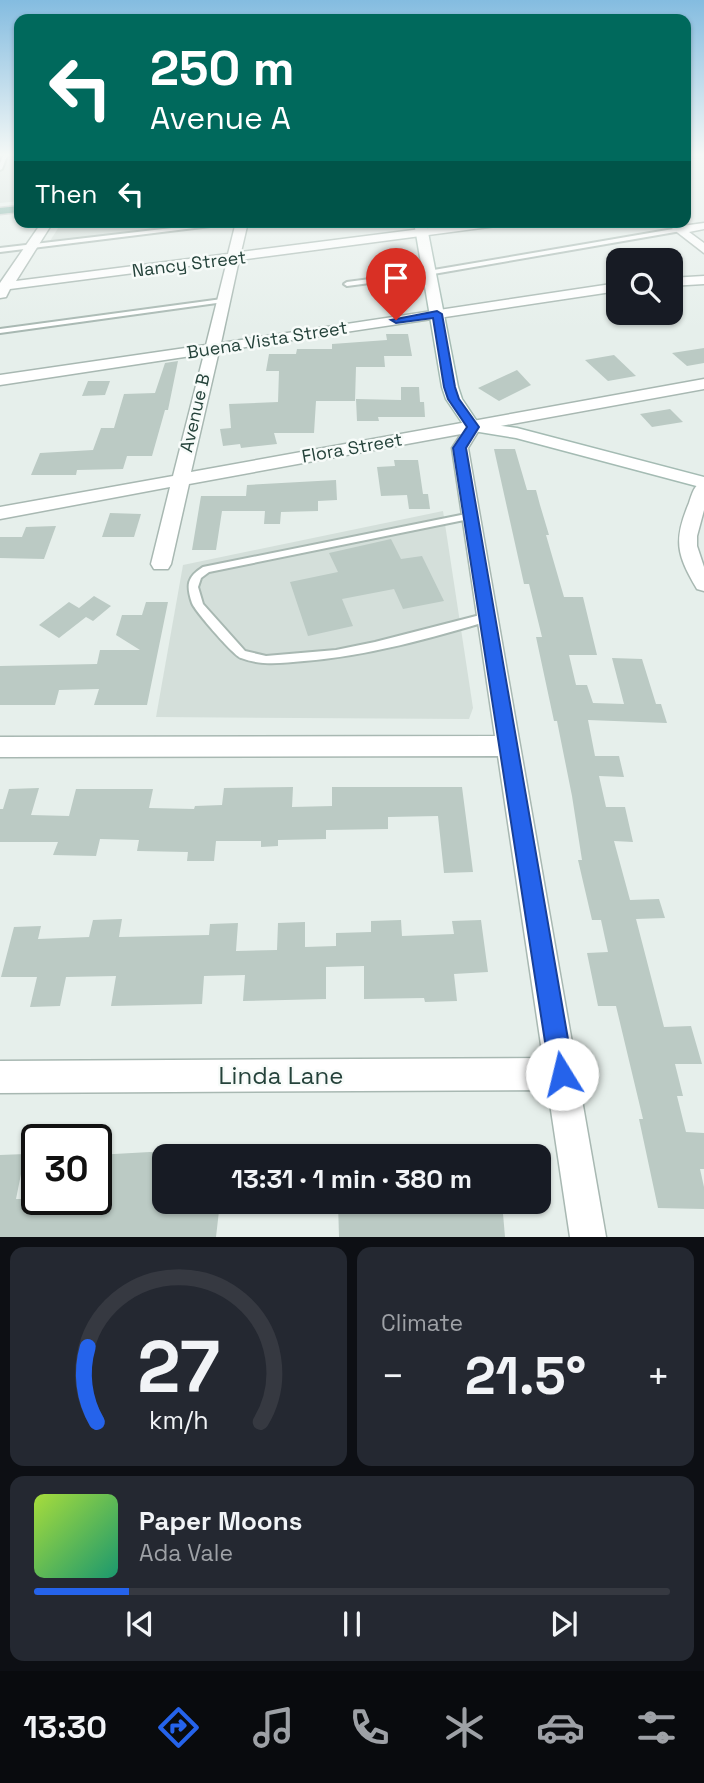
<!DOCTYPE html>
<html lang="en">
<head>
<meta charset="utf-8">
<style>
  body { margin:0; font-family:"Space Grotesk",sans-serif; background:#242831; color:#f1f3f6; height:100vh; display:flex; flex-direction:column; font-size:26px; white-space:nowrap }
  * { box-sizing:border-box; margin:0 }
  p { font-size:23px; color:#9ea1a6 }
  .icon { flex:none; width:38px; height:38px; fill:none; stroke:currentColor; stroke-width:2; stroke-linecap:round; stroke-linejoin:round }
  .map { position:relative; height:1237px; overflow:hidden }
  .panel { display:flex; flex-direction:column; gap:10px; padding:10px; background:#0d0f14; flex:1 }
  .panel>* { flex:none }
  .top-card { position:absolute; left:14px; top:14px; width:677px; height:214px; border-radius:14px; box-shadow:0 2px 5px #0004; background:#00695c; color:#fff; overflow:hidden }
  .fabs { position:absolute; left:606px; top:248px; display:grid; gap:14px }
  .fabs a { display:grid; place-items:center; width:77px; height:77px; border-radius:14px; background:#171b24; box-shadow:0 2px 5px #0004; font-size:35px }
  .speed { position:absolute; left:21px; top:1124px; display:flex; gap:14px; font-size:35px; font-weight:700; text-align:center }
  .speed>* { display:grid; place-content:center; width:91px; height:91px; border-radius:50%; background:#171b24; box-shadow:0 2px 5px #0004; line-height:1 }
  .speed .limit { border:4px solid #111; border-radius:10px; background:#fff; color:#111 }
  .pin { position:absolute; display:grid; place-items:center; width:60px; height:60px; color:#fff; margin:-72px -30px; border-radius:50% 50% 50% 0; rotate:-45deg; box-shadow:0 0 7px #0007 }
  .pin .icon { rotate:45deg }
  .me { position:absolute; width:77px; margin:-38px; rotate:351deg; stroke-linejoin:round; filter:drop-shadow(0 0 5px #0008) }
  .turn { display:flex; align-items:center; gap:24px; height:147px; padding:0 21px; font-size:32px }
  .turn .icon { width:91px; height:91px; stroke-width:2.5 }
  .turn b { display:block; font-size:49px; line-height:60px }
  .then { display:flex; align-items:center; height:66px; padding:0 21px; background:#0003; gap:14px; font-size:26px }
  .big { font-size:52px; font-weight:700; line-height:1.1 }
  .panel .widget { flex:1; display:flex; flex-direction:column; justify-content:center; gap:10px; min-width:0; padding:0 24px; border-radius:14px; background:#242831 }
  .panel .dial { align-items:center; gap:0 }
  .dial svg { height:182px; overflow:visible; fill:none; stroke:#363941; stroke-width:7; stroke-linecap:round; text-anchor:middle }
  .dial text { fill:#f1f3f6; stroke:none }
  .song { display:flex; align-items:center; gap:21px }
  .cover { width:84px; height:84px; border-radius:10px; background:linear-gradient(135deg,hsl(80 70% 55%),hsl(160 70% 35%)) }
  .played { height:7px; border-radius:4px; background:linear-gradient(90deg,#2563eb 15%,#363941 15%) }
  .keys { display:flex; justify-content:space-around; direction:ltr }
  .heat { display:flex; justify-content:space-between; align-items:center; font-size:38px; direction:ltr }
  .panel .tiles { flex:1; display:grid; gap:10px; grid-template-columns:1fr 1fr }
  .widget:last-child { grid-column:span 2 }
  .trip { position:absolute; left:152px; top:1144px; width:399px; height:70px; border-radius:14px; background:#171b24; box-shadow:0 2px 5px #0004; font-weight:700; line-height:70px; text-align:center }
  .menu { display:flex; height:112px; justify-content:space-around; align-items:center; background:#090b0e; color:#9ea1a6 }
  .menu .icon { width:49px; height:49px }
  .menu .on { color:#2563eb }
  .menu b { font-size:32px; color:#f1f3f6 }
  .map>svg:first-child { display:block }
  .built { fill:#d4dfda }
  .building { fill:#bbcac4 }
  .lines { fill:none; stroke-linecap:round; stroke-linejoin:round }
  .lane-casing { stroke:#a8b8b2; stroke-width:4 }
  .street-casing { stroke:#a8b8b2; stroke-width:3 }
  .secondary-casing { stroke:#a4bbb3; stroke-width:3 }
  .primary-casing { stroke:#c2cac8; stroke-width:3 }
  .lane { fill:#fff; fill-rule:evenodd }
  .street { fill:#fff; fill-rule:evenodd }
  .secondary { fill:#fff; fill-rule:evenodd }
  .primary { fill:#6aa596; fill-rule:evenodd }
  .route { fill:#2563eb; stroke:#184099; stroke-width:2 }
  .labels { text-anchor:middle; stroke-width:5; stroke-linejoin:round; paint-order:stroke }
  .far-street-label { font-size:18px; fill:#24423a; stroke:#f7fbf9 }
  .near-street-label { font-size:24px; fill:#24423a; stroke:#f7fbf9 }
</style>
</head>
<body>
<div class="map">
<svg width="704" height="1237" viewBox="0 0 704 1237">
  <rect width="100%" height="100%" fill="#e6efeb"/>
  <!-- built -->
  <g class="built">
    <path d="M0 156H19V201L0 203Z"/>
    <path d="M62 222H216L50 241Z"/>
    <path d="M443 511 473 708 469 719 156 717 183 565Z"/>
  </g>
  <!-- building -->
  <g class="building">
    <path d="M386 334H408L412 356H384L385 367H356L355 401H316L314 433H274L277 444 241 448 240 444 223 446 220 429 231 428 229 404 278 402 279 371H266L269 354H296L297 349H332V344L387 340Z"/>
    <path d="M704 348V363L687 366 672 353Z"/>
    <path d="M614 355 636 376 608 381 585 360Z"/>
    <path d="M178 361 168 410H165L152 456H127L123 469 77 470 76 475H31L40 453 93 450 101 428H114L124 394 155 393 165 363Z"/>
    <path d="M517 370 531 385 499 401 478 388Z"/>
    <path d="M88 381H110L105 395 82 396Z"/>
    <path d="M401 387H419L420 402H424L425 417H378L379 421H357L356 399 401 400Z"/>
    <path d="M670 409 683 422 652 427 640 414Z"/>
    <path d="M494 449H515L527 490H536L540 505 549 535H546L564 597H583L597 655H569L576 685H587L593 703 624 704 612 658 642 659 656 704H661L667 723 588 720 595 756H619L624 777 599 776 606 807H625L633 842 614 841 630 900 659 899 665 918 636 919 664 1027 691 1026 702 1064H675L683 1096H677L686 1132 704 1133V1169H700L704 1187V1209L658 1208 639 1119H643L616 1006H598L587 953 608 952 601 920H592L578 860H582L572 796 557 721H554L536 637H542L529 584H524Z"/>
    <path d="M394 460H418L423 494H428L430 509H409L407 495 381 496 377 467 395 466Z"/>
    <path d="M336 480 337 500 318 501V511L281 512 280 524H264L265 511H222L216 550H192L201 496H246L247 485Z"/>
    <path d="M110 513 141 514 134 537H102Z"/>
    <path d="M56 526 44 559 0 558V537H22L26 527Z"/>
    <path d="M391 539 401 559 422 556 444 601 403 609 394 589 342 599 353 626 308 636 290 582 338 572 329 553Z"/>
    <path d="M94 596 111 606 93 621 86 617 59 638 39 625 69 602 79 608Z"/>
    <path d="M146 602H168L147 705H94L99 689 59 690 55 705H0V666L97 664 100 650H140L116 635 122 615H142Z"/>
    <path d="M293 787 292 807 332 806V787H462L473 872 444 873 438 816 388 817V829L326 830V839L278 840V846L261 847V841H216L214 861H187L188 852 137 851 139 840 100 839 96 856 53 855 58 842H0V809H3L9 789 39 788 31 815 69 816 76 789H153L149 808 194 809 195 806 222 805 224 788Z"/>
    <path d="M122 919 119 937 209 935 210 924 238 923 236 951 277 950 278 923 305 922V947L336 946V933L371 932V921L401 920 402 936 454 934 452 921 481 920 488 972 454 974 457 1001 425 1002 424 998 364 999V966L326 967V999L243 1001 245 975 204 976 202 1004 111 1006 116 976 66 977 60 1006 30 1007 37 977H1L14 927 41 926 38 939 89 937 93 920Z"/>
    <path d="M150 1152 164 1153V1202H220L216 1237H0V1155L25 1154 16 1199H96V1155Z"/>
    <path d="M338 1202H502L505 1237H339Z"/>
  </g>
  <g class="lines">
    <defs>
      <g id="lane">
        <path d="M3 156H7L2 169 0 170V163Z"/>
        <path d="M223 222H243L0 252V248Z"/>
        <path d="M679 228 681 229V231L416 277 347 286 344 284 347 282 416 273Z"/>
        <path d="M222 299 224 300V302L0 333V329Z"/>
        <path d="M471 513 474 514 476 516 474 518 209 572 201 578 198 587 203 604 245 651 266 656 336 650 375 642 488 613 493 617 492 620C431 638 368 656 304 661 282 663 262 666 241 658 234 656 195 611 192 603 186 585 187 577 203 567Z"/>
      </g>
      <g id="street">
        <path d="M42 222H53L16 281 228 254 236 222H248L241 252 476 222H509L504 225 239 260 221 343 618 283V291L219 351 191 472 704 379V389L479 430 468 448 606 1237H570L548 1090 0 1093V1061L543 1058 498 756 0 757V737L495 736 452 448 461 434 189 484 171 564 168 569H154L151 564 170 487 0 519V507L173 476 204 354 0 385V375L206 345 227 261 10 289 6 297 0 298V283Z"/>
        <path d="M664 222H676L682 226 704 223V229L689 232 704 243V253Z"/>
        <path d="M704 276V284L670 286V278Z"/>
        <path d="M704 481V510L697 536V546L704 567V591L697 589C677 555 673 541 689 503 692 494 694 484 704 481Z"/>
      </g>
      <path id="secondary" d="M414 222H426L458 387 462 399 478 423 517 428 704 477V488L516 438 467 430 446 399 442 387Z"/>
      <path id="primary" d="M19 206V212L0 214V208Z"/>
    </defs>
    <!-- lane casing -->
    <use href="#lane" class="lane-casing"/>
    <!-- street casing -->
    <use href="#street" class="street-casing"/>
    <!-- secondary casing -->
    <use href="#secondary" class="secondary-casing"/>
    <!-- primary casing -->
    <use href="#primary" class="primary-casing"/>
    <!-- lane -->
    <use href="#lane" class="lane"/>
    <!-- street -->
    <use href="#street" class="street"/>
    <!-- secondary -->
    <use href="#secondary" class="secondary"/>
    <!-- primary -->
    <use href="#primary" class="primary"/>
  </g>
  <!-- sky -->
  <linearGradient id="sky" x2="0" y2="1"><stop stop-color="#84bce0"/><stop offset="0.47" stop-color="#f4f8f6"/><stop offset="1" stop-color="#f4f8f6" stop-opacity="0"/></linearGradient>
  <rect width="704" height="329" fill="url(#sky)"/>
  <!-- route -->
  <path class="route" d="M437 311 442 314 455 387 459 399 479 427 466 448 574 1074 571 1083 562 1087 553 1083 550 1074 453 448 467 427 448 399 444 387 433 318 396 323 391 320Z"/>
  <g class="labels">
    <!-- far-street labels -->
    <g class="far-street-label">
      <text transform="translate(189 264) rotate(-7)" y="6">Nancy Street</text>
      <text transform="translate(267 340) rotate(-9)" y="6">Buena Vista Street</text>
      <text transform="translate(195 413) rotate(-77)" y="6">Avenue B</text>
      <text transform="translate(352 448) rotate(-10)" y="6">Flora Street</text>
    </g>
    <!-- near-street labels -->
    <g class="near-street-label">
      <text x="281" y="1084">Linda Lane</text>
    </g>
  </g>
</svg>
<div class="fabs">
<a><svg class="icon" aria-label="search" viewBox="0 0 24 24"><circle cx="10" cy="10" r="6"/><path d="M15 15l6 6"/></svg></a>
</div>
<div class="speed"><div class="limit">30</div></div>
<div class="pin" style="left:396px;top:320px;background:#d93025"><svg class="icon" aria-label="arrive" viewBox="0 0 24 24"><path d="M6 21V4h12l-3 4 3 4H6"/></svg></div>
<svg class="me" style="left:562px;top:1074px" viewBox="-20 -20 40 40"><circle r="19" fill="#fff"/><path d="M0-13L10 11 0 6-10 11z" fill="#2563eb"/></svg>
<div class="trip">13:31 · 1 min · 380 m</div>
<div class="top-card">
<div class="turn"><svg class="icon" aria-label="left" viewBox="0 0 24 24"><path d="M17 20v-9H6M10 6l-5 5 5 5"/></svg><div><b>250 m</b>Avenue A</div></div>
<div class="then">Then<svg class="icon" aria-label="left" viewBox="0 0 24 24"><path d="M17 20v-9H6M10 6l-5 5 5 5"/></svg></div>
</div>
</div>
<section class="panel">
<div class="tiles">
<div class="widget dial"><svg viewBox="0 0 100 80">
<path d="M14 69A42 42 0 1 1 86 69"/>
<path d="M14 69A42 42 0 0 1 10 36" stroke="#2563eb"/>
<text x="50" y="56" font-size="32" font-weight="700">27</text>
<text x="50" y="72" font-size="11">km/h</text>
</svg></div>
<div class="widget"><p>Climate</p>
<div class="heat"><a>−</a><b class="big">21.5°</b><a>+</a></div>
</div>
<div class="widget">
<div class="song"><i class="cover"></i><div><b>Paper Moons</b><p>Ada Vale</p></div></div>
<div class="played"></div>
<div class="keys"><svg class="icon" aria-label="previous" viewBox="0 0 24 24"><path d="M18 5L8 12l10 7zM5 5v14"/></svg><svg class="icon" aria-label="pause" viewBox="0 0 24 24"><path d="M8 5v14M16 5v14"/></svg><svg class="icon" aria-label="next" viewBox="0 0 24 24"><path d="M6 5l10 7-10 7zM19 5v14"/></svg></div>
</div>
</div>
</section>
<nav class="menu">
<b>13:30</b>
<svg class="icon on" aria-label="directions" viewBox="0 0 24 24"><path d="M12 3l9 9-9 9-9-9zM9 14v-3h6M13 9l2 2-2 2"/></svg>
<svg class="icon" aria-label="music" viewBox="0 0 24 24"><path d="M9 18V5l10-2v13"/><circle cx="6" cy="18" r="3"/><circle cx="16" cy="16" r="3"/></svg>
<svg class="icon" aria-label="phone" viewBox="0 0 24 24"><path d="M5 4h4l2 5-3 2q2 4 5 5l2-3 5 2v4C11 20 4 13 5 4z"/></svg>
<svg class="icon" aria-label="climate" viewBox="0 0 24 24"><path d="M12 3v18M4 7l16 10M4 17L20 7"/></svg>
<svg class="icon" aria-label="car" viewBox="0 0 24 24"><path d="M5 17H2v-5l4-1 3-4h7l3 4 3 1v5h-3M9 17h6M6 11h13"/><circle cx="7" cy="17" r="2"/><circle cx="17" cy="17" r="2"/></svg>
<svg class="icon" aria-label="filters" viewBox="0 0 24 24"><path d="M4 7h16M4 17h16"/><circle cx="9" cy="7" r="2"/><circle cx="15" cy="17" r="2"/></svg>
</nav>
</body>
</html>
